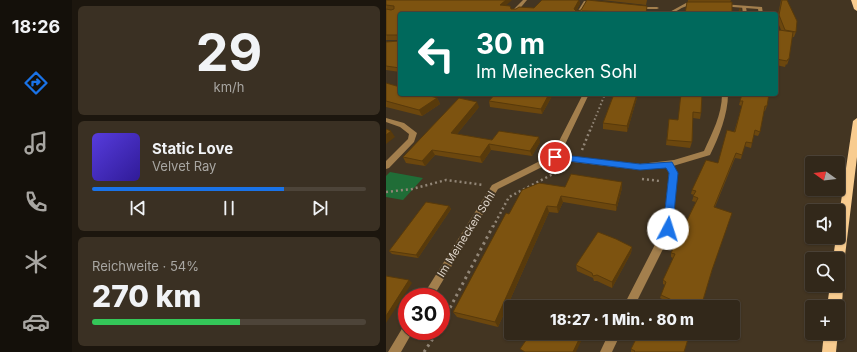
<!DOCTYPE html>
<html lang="de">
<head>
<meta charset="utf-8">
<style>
  body { margin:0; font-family:Inter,sans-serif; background:#3a3023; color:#f1f3f6; height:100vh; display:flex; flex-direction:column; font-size:15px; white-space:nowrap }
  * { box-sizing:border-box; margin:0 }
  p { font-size:13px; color:#a8a6a2 }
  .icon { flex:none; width:22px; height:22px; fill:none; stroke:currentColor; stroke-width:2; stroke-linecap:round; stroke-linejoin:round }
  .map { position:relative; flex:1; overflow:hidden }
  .drawer { display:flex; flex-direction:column; gap:6px; padding:6px; background:#1c160e; width:314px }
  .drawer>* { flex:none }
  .guide { position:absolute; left:12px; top:12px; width:380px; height:84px; border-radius:4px; box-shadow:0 1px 3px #0004,0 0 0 1px #4d4439; background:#00695c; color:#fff; overflow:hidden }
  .needle { width:26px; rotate:285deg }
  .buttons { position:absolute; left:419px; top:156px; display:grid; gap:8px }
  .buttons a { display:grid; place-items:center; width:40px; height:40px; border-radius:4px; background:#32281a; box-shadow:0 1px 3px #0004,0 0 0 1px #4d4439; font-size:20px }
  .speed { position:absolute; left:12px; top:288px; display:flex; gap:8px; font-size:20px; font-weight:700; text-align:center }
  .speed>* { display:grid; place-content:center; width:52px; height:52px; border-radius:50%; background:#32281a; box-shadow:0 1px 3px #0004,0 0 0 1px #4d4439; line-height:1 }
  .speed .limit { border:6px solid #d22; background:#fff; color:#111 }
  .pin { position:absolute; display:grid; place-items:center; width:34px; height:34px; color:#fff; margin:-17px; border:2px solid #fff; border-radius:50%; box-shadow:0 1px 4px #0007 }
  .me { position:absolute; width:44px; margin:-22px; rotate:5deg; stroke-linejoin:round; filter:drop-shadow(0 0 3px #0008) }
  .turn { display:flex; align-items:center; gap:14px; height:84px; padding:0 12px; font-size:18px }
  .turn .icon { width:52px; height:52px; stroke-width:2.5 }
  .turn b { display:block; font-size:28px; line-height:34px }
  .big { font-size:30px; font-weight:800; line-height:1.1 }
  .drawer .widget { flex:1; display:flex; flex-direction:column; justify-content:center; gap:6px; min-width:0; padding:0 14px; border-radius:6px; background:#3a3023 }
  .drawer .dial { align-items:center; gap:0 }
  .dial b { font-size:52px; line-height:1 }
  .song { display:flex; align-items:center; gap:12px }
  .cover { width:48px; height:48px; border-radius:6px; background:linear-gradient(135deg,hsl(250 70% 55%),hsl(250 70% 35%)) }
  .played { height:4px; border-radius:2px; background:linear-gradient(90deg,#1a73e8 70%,#4d4439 70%) }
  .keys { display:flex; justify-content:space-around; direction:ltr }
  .charge { height:6px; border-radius:3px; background:linear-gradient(90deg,#34c759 54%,#4d4439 0) }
  .trip { position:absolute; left:118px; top:300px; width:236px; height:40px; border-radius:4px; background:#32281a; box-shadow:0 1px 3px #0004,0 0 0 1px #4d4439; font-weight:800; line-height:40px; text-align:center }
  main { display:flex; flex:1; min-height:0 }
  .tab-bar { display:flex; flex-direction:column; width:72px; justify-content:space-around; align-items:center; background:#14100a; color:#a8a6a2 }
  .tab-bar .icon { width:28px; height:28px }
  .tab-bar .active { color:#1a73e8 }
  .tab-bar b { font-size:18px; color:#f1f3f6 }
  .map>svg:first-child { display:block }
  .green { fill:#206d37 }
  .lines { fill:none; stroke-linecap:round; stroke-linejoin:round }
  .path-far2 { stroke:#928677; stroke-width:2; stroke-dasharray:1.5 2.5; stroke-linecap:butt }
  .path-far1 { stroke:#928677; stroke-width:2.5; stroke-dasharray:2 3; stroke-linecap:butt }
  .path { stroke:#928677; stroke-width:3; stroke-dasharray:2.5 4; stroke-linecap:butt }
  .lane { fill:#a37f4d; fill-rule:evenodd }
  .street { fill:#a37f4d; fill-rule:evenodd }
  .primary { fill:#f8cc90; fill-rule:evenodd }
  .wall { fill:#6c470e }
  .shaded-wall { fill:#583a0b }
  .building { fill:#7d5310; stroke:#583a0b }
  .route { fill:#1a73e8; stroke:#114b97 }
  .labels { text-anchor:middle; stroke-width:4; stroke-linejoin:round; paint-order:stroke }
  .street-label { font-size:11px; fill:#ded4c9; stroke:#433522 }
</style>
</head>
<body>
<main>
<nav class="tab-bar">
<b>18:26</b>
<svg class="icon active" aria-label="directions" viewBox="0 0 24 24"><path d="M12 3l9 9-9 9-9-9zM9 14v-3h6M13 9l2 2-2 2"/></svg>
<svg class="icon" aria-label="music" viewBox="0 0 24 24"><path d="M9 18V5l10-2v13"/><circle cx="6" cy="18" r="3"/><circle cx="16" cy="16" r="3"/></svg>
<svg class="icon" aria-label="phone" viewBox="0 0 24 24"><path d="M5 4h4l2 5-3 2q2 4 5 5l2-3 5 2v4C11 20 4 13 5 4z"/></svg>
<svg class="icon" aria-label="climate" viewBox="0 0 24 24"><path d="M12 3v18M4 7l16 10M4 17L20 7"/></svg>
<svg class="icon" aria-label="car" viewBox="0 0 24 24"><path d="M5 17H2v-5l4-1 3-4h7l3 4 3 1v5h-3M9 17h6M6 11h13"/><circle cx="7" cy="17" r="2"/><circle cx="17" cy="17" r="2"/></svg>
</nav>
<section class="drawer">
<div class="widget dial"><b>29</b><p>km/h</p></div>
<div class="widget">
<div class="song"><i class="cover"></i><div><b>Static Love</b><p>Velvet Ray</p></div></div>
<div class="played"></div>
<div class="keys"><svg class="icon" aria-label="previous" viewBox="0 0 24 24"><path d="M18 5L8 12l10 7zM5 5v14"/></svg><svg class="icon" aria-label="pause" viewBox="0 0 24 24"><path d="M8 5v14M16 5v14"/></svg><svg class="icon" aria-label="next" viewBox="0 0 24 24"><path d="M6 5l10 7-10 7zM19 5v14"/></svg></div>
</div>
<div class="widget"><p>Reichweite · 54%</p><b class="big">270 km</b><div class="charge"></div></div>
</section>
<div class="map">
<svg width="471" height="352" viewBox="0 0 471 352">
  <rect width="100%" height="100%" fill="#433522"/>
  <!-- green -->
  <path class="green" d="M4 172 37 178 17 200 0 197V176Z"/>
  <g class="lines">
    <!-- path-far2 -->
    <path class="path-far2" d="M204 131 219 94"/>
    <!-- path-far1 -->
    <g class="path-far1">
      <path d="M196 150 204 130"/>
      <path d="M256 179 274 181"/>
      <path d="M0 192 26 189 60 180 98 185"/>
      <path d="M107 227 123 197 167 174 179 170"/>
    </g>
    <!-- path -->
    <g class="path">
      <path d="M55 325 107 226"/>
      <path d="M38 352 52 331"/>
    </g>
    <!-- lane -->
    <path class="lane" d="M356 6 360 7 361 14H357Z"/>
    <!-- street -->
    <g class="street">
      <path d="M137 0H141L131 12H127V10Z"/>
      <path d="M198 1 212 3 210 4 200 3 194 14H190Z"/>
      <path d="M300 3H312L314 4C310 6 306 4 301 6 293 8 289 14 280 14Z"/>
      <path d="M336 4 376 7 377 14H373L372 9 334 6V5Z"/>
      <path d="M251 7H271L273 8 271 9H249V8Z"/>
      <path d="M197 94H203L174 155 254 164 288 160 318 151C326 133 336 115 336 94H342C342 114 333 137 324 155L287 166 291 173 287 229 248 307H237L277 229 283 173 280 167 254 170 170 160 112 189 47 297H36L106 185 166 155Z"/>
      <path d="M0 118 18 123 31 133 28 142 3 168 0 169V161L22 139 23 134 14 127 0 122Z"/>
      <path d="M21 325V331H27L15 352H2L17 327Z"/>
      <path d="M223 333H235L226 352H214Z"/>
    </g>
    <!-- primary -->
    <g class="primary">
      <path d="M465 0H471V11L468 9Z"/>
      <path d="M471 118V157L458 264 456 268 452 270V259H447L450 237H452V222L467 121Z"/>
      <path d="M452 280 455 281C458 289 457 305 452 312V307H441L444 285H452Z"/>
      <path d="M438 333H452L450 352H436Z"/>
    </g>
  </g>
  <!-- wall -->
  <g class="wall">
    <path d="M0 0 120 6 125 9H130L148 8 193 0 194 4 190 11 195 10 201 0 260 14H14V72L0 70V42L13 41V40H0V9L6 10 0 9Z"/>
    <path d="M216 0H261L260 5Z"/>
    <path d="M302 0H345L344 2 346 14H299L338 2H302Z"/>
    <path d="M395 0H401L410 32 408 37H406L403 59 401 65 400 64 399 67 390 65V39L393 30H395L391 20Z"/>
    <path d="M0 83 51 98 54 104 36 116 0 107Z"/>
    <path d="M167 94 156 114 104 107 103 101Z"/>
    <path d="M228 94H252L241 132 217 129V123Z"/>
    <path d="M306 94 315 113 314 119 307 118 306 142 304 148 280 145 283 119 292 120Z"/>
    <path d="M356 94 381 106 379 111H378L374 132 372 136 368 135 366 143 365 148 358 146 355 159 349 158 329 207 326 270 316 304 314 303 313 307H292L274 298 275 295 279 285 277 284V280L287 258 285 257V253L310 202 306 201 308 195 305 194 306 190 332 163 348 132 356 106 353 105Z"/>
    <path d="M93 107 71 134 106 140 154 142 146 156 105 150 96 163 49 155 39 166 20 163 17 157Z"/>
    <path d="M236 182V188L230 211 177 202 172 213 163 212 112 327 71 317 67 312 123 214 179 187Z"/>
    <path d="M63 206 65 209 32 258 6 254 3 251Z"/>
    <path d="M246 247 245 253 226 288 211 281H208L207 278 191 271 190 265Z"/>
    <path d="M245 349 298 352H245Z"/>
  </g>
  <!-- shaded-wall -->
  <g class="shaded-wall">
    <path d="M120 0H126L115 10 114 5Z"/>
    <path d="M193 0 194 4 189 13 188 9Z"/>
    <path d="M163 94H167L156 114 155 109Z"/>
    <path d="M251 94H252L241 132V126Z"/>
    <path d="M51 98 54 104 36 116 33 110Z"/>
    <path d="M91 102 93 107 67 139 65 133Z"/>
    <path d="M5 131 9 137 0 144V135Z"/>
    <path d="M153 137 154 142 146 156 144 151Z"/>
    <path d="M103 144 105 150 96 163 94 157Z"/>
    <path d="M46 150 49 155 39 166 36 161Z"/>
    <path d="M236 182V188L230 211V205Z"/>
    <path d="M175 196 177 202 172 213 171 207Z"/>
    <path d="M63 206 65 209 32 258 30 255Z"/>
    <path d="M161 206 163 212 112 327 109 322Z"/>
    <path d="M246 247 245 253 226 288V282Z"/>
    <path d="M23 280 26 283 0 323V316Z"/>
    <path d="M196 333H199L190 352H187Z"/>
  </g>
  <!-- building -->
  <g class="building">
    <path d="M0 0H120L114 5 124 6 125 9H130L133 7 148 8 156 0H193L188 9 190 11 195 10 201 0 261 6 260 14H243V12L196 11 194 14H14V68L0 66V42L13 41V36L12 35H0V9L5 10 8 9V6L0 5Z"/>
    <path d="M396 0H401L411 21 410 32 399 30 393 15Z"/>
    <path d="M301 2H346V14L313 12V14H299Z"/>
    <path d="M354 8 355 14H352Z"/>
    <path d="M393 30 407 32 403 59H402L401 61 390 59V40Z"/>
    <path d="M0 83 14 87V94H38L51 98 33 110 0 101Z"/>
    <path d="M109 94H163L155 109 103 101Z"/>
    <path d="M228 94H251L241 126 217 123Z"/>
    <path d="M295 94H306L316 95 315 113 307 112 306 142 281 140 283 119 292 120Z"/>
    <path d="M356 94H383L381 106H379L374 132 369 130 366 143 360 142 356 155 350 153 328 207 346 213 326 270 317 300 316 299 313 307H301L275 295 280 282 277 280 289 254 285 253 312 198 307 196 310 191 306 190 320 160 332 163 341 130 349 132 357 101H354Z"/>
    <path d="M73 98 91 102 65 133 106 140 113 131 153 137 144 151 103 144 94 157 46 150 36 161 17 157Z"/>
    <path d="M0 129 5 131 0 135Z"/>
    <path d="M185 174 236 182 230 205 175 196 171 207 161 206 109 322 67 312 120 213 123 214 136 190 153 183 179 187Z"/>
    <path d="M40 202 63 206 30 255 3 251Z"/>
    <path d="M212 232 230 239 246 247 226 282 211 275 207 276 206 273 190 265Z"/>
    <path d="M0 276 23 280 0 316Z"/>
    <path d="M145 333H196L187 352H139L134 349Z"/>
    <path d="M253 333H297L303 336 298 352H248L249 351 245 349Z"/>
  </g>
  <!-- route -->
  <path class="route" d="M169 154 254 164 286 162 292 173 286 232 282 233 278 232 277 229 283 173 280 168 254 170 166 159 165 157 166 155Z"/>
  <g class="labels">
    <!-- street labels -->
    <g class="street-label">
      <text transform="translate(80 234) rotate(-58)" y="4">Im Meinecken Sohl</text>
    </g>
  </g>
</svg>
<div class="buttons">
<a><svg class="needle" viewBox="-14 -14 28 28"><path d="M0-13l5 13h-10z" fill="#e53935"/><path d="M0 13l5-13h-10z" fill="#a8a6a2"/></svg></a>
<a><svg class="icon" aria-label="sound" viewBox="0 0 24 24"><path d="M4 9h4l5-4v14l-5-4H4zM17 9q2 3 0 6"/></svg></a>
<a><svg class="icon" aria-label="search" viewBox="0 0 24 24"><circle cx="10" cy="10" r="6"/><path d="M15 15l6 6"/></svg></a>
<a>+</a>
</div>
<div class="speed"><div class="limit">30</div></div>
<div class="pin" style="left:169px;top:157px;background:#d93025"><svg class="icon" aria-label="arrive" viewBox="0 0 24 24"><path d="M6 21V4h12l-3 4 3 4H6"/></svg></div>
<svg class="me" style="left:282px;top:229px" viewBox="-20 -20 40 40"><circle r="19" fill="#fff"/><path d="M0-13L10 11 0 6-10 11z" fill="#1a73e8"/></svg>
<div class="trip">18:27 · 1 Min. · 80 m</div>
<div class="guide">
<div class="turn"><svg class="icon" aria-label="left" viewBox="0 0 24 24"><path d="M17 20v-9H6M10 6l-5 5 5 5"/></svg><div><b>30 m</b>Im Meinecken Sohl</div></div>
</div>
</div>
</main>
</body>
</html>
